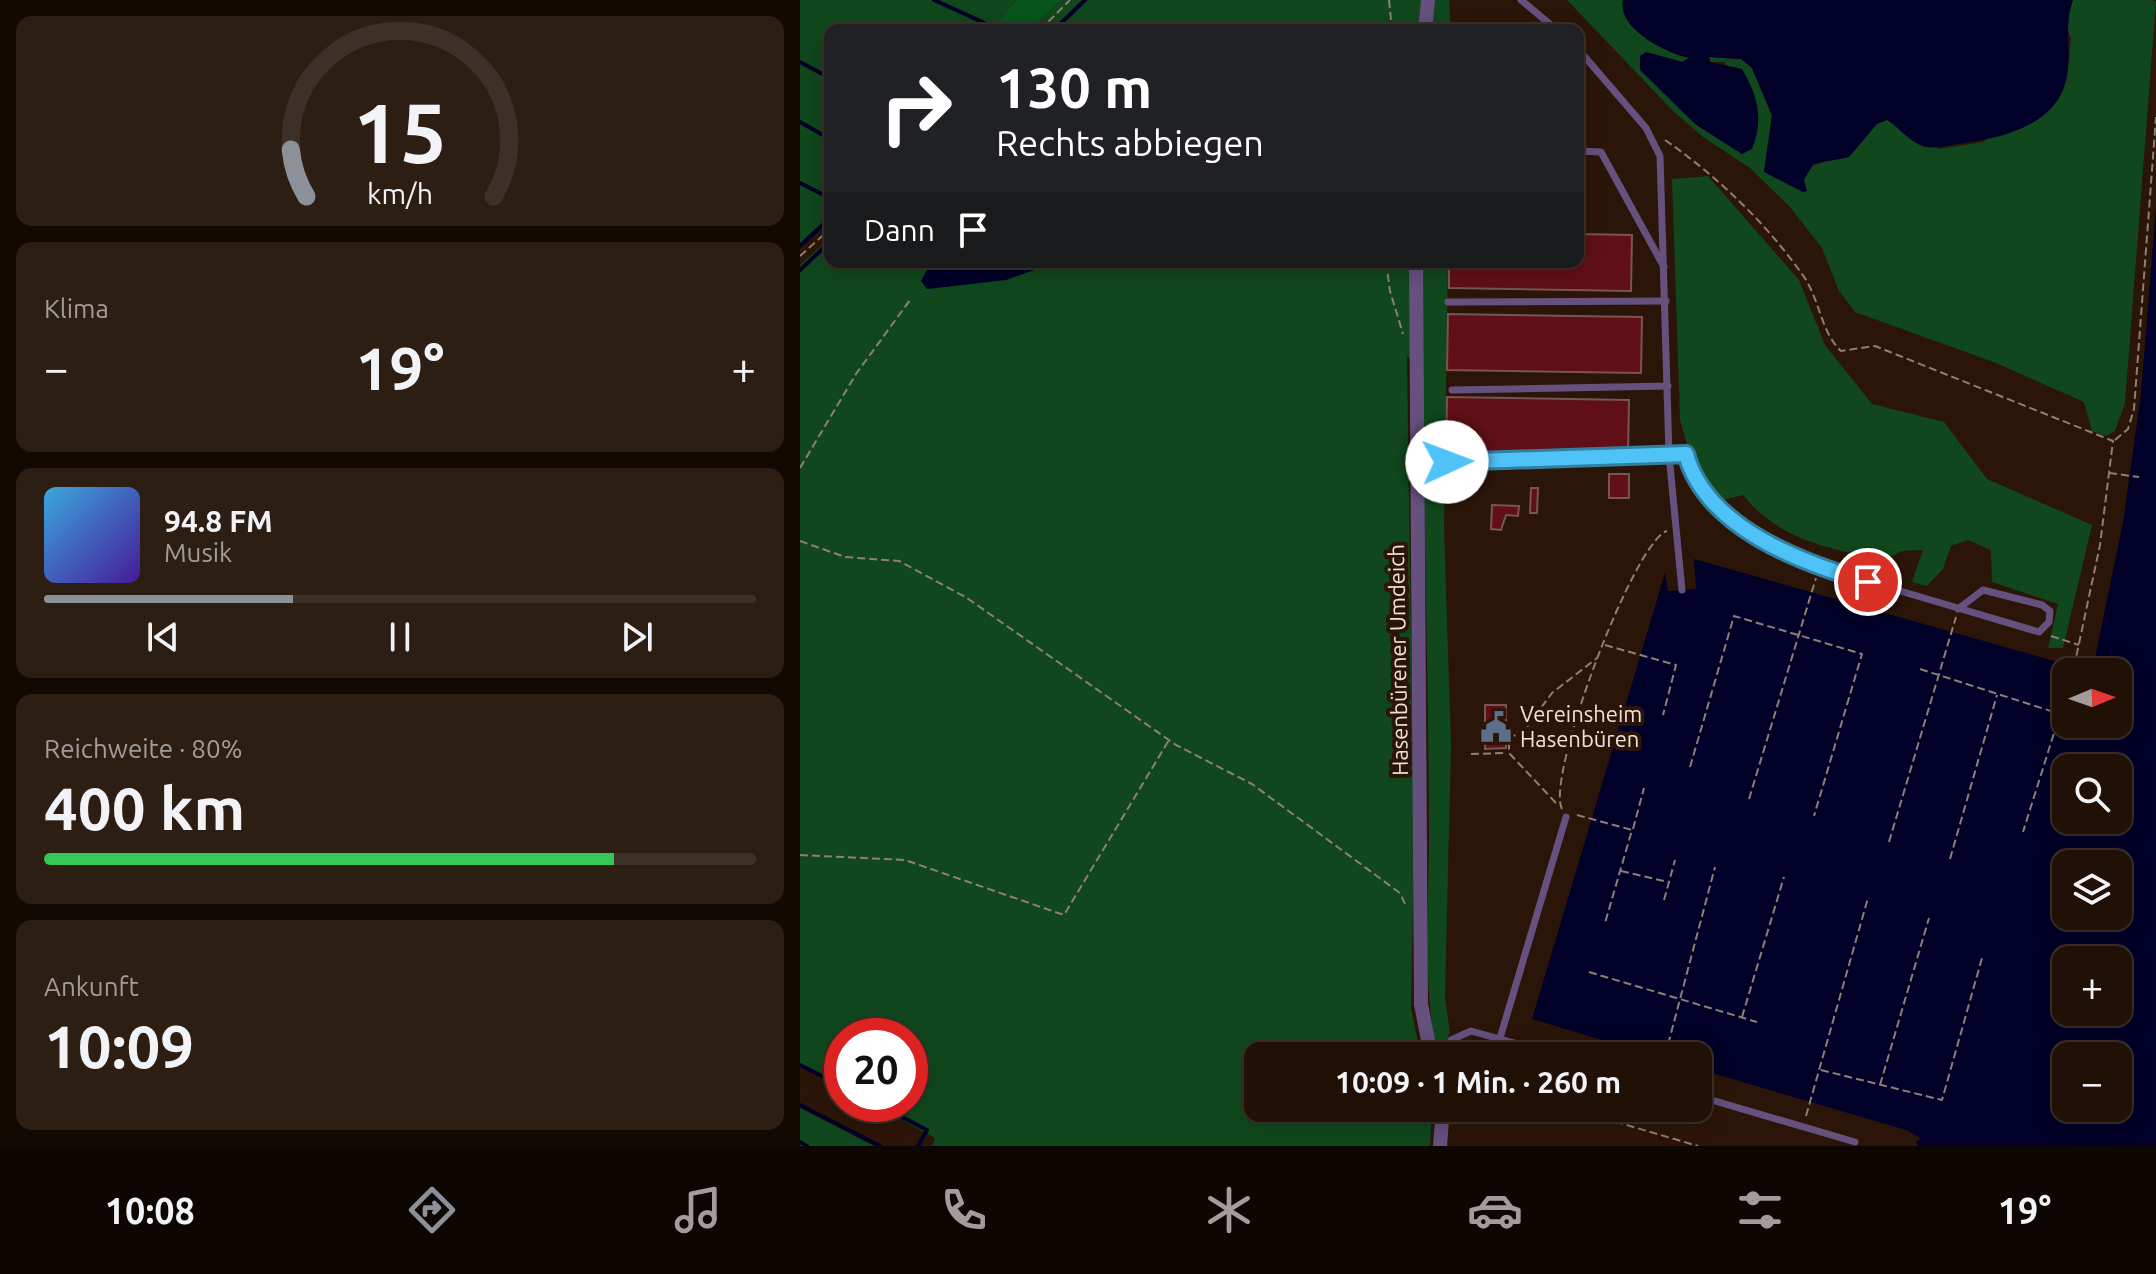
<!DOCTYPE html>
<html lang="de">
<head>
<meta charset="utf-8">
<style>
  body { margin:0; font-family:Ubuntu,sans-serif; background:#2d1e14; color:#f1f3f6; height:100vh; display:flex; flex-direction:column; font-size:30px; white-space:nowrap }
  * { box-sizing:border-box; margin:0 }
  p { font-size:26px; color:#a29d9b }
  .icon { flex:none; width:44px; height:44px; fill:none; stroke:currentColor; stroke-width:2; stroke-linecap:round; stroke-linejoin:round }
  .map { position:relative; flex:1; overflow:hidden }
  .side { display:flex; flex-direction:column; gap:16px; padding:16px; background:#120903; width:800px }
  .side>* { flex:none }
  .banner { position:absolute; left:24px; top:24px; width:760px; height:244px; border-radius:16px; box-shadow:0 4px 20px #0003,0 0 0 2px #3d3028; background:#202124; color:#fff; overflow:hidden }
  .needle { width:52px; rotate:88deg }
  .tools { position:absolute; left:1252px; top:658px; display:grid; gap:16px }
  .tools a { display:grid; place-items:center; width:80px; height:80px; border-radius:16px; background:#201006; box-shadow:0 4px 20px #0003,0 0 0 2px #3d3028; font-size:40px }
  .speed { position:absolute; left:24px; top:1018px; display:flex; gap:16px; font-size:40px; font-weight:700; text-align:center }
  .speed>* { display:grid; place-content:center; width:104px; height:104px; border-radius:50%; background:#201006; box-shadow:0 4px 20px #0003,0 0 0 2px #3d3028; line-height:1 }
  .speed .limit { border:12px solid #d22; background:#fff; color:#111 }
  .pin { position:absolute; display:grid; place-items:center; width:68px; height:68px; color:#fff; margin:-34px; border:4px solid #fff; border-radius:50%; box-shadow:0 2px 8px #0007 }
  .me { position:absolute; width:88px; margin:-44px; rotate:88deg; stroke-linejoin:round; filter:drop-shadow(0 0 6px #0008) }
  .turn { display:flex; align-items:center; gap:28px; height:168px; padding:0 40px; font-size:36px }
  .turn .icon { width:104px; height:104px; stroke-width:2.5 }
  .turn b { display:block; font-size:56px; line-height:68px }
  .then { display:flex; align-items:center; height:76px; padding:0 40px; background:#0003; gap:16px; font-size:30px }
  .big { font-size:60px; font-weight:600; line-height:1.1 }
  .side .card { flex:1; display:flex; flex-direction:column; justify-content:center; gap:12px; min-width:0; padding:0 28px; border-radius:16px; background:#2d1e14 }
  .side .dial { align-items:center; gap:0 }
  .dial svg { height:208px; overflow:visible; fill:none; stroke:#3d3028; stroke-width:7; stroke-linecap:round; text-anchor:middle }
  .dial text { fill:#f1f3f6; stroke:none }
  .song { display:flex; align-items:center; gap:24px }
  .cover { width:96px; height:96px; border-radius:12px; background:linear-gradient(135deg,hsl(200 70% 55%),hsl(260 70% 35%)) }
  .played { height:8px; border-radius:4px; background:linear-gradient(90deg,#8c9099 35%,#3d3028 35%) }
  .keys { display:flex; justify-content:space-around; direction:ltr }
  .heat { display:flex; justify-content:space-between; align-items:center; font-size:44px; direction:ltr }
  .charge { height:12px; border-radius:6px; background:linear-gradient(90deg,#34c759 80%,#3d3028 0) }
  .trip { position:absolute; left:444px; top:1042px; width:468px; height:80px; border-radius:16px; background:#201006; box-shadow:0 4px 20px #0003,0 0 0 2px #3d3028; font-weight:600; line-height:80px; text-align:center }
  .tab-bar { display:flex; height:128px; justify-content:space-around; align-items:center; background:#0d0602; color:#a29d9b }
  .tab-bar .icon { width:56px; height:56px }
  .tab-bar .selected { color:#8c9099 }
  .tab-bar b { font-size:36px; color:#f1f3f6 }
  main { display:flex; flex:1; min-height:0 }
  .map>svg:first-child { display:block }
  .green { fill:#10471c }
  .forest { fill:#07551d }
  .water { fill:#000028; fill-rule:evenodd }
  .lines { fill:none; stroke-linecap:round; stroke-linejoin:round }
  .stream { stroke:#000028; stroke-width:4 }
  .building { fill:#600f16; stroke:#755654; stroke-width:2 }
  .path { stroke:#917e73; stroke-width:2; stroke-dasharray:8 4; stroke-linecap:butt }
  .service { stroke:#66507e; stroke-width:7 }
  .minor { stroke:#66507e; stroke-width:14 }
  .route-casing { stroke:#337fa1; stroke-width:20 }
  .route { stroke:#4fc3f7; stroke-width:14 }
  .labels { text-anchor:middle; stroke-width:8; stroke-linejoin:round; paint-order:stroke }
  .street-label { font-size:22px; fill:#f1e2d9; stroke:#2b1508 }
  .poi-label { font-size:22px; fill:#f1e2d9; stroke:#2b1508; text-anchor:start }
</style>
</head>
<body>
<main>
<section class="side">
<div class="card dial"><svg viewBox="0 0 100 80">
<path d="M14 69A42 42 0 1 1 86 69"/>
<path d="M14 69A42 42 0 0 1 8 51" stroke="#8c9099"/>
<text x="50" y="56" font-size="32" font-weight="700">15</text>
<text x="50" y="72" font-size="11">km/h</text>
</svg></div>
<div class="card"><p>Klima</p>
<div class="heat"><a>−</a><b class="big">19°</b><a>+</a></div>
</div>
<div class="card">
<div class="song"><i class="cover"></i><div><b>94.8 FM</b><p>Musik</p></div></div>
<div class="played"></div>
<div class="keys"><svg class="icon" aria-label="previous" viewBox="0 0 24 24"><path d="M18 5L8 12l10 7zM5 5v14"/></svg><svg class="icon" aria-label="pause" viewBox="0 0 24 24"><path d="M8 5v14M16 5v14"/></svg><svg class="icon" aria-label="next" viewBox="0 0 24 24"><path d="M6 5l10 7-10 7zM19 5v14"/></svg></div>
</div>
<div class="card"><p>Reichweite · 80%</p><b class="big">400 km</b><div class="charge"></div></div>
<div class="card"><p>Ankunft</p><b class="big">10:09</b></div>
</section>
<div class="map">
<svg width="1356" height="1146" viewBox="0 0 1356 1146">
  <rect width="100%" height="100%" fill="#2b1508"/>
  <!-- green -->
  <g class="green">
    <path d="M0 0H216L191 30H30V218L0 244Z"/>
    <path d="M261 0H649L651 30H230Z"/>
    <path d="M767 0H823C817 31 867 50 890 58L883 62 846 52 895 124 942 154 954 94 924 62H910L909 57 941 59 952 68 972 116 964 172 1004 180C1013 157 1028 163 1049 157L1077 123 1087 120 1139 149 1183 142 1267 76 1271 39 1265 24 1273 0H1353L1356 2 1325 403 1315 431 1306 436 1292 431 1284 402 1196 363 1055 312 1039 291 1022 248 990 207 950 168 903 137 872 110Z"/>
    <path d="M908 176 999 280 1025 345 1072 404 1144 422 1187 479 1292 525 1263 648H1248L1258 604 1192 582 1191 550 1168 540 1151 546 1143 569 1127 586 1112 582 1123 550 1102 551 1086 560C1031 549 980 541 943 495L920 501C896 478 888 451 880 419L872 179Z"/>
    <path d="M30 238V262H648L644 526 651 746 645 997 650 1033 637 1056C621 974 630 902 629 819 628 669 624 519 622 368L607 356 614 849 611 1008 621 1056H458V1108H632L630 1146H132L135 1138 73 1104H110V1036H42V1088L0 1065V265Z"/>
    <path d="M0 1108 74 1146H0Z"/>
  </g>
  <!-- forest -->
  <path class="forest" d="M216 0H261L230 30H191Z"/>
  <!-- water -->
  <g class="water">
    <path d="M823 0H1273C1262 29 1275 60 1263 90 1247 129 1194 139 1158 144 1144 146 1129 151 1116 143 1106 137 1098 127 1087 120L1077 124 1049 157 1013 164 1004 180 1007 191 1003 192 964 172 972 115 952 68 941 59 909 57 910 62 942 69C958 96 964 120 952 149L942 154 895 124 840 70V56L846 52 882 62 889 58C865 53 818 29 823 0Z"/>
    <path d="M1356 207V1146H1118L1116 1142 1121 1138 1106 1130 898 1069V1056H855L732 1019 865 573 868 591 896 589 894 559 1268 665 1271 672H1266V724H1318V672H1292L1323 523 1341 394ZM1266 768H1318V820H1266ZM1266 864H1318V916H1266ZM1266 960H1318V1012H1266ZM1266 1056H1318V1108H1266Z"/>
    <path d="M131 262H273L246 266 206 280 127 289 121 281Z"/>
  </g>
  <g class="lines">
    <!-- stream -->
    <g class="stream">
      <path d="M134 0 200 30"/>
      <path d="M254 30 285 0"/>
      <path d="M0 62 30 78"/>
      <path d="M0 122 30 139"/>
      <path d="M0 183 30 198"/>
      <path d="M0 246 30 218"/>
      <path d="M0 270 30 242"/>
      <path d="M0 1065 42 1086"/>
      <path d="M77 1104 127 1130 118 1146"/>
      <path d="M0 1105 80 1146"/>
      <path d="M0 1142 7 1146"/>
    </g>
  </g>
  <!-- building -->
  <g class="building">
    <path d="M778 234 832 235 831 291 649 288V262H778Z"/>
    <path d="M648 314 842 317 841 373 647 370Z"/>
    <path d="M647 397 829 400 828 455 646 452Z"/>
    <rect x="809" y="474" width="20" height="24"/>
    <path d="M731 488H738L737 513H730Z"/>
    <path d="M692 505 719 506 718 516 706 515 701 530 691 529Z"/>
    <path d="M685 705H706V748L685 749Z"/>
  </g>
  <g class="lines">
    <!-- path -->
    <g class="path">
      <path d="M589 0 592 30"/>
      <path d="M240 30 270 0"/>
      <path d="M865 140C917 176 965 222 1002 274 1020 298 1020 331 1041 351L1075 346 1313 441 1300 545 1274 667"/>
      <path d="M0 256 30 229"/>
      <path d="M586 262 590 291 603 334"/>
      <path d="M1315 440 1328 429 1334 409 1356 117"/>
      <path d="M0 468 56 374 110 300"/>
      <path d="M1309 473 1339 477"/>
      <path d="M0 541 45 557 99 561 167 598 376 745 452 784 600 893 606 906"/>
      <path d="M1251 636 1279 645"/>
      <path d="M805 645 876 665 863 715"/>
      <path d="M1120 669 1260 714 1223 832"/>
      <path d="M671 754 707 753"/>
      <path d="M890 767 934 616 1062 654 1014 816"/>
      <path d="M949 799 1016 578"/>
      <path d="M756 803 709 753V736L721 735 752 693 797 658"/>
      <path d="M762 809C745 778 834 541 867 531"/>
      <path d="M777 815 832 830 805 923"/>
      <path d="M833 829 844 788"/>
      <path d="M1089 842 1156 617"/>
      <path d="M0 855 105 860 264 915 369 740"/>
      <path d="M1150 859 1197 695"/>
      <path d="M821 871 868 882"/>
      <path d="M864 900 875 860"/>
      <path d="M789 972 957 1022"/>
      <path d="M942 1017 984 877"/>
      <path d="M865 1056 915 867"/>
      <path d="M1021 1070 1142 1100 1182 958"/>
      <path d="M1080 1085 1129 918"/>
      <path d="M769 1108 898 1146"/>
      <path d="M1006 1116 1068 898"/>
    </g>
    <!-- service -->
    <g class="service">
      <path d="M721 0 757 30"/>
      <path d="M778 49 846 128 860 156 869 455 886 454C898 499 946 534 987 555 1016 569 1049 576 1080 585 1133 601 1186 616 1239 632L1249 622 1250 611 1242 605 1183 590 1158 609"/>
      <path d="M778 151 801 152 864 267"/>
      <path d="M648 302 866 301"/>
      <path d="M652 390 868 386"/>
      <path d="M647 462 869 455 882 590"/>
      <path d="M700 1038 766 817"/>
      <path d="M642 1056 651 1040 671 1031 761 1056"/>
      <path d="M898 1096 1055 1142"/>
    </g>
    <!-- minor -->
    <g class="minor">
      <path d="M625 30 628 0"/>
      <path d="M616 262 621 1004 631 1056"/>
      <path d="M640 1146 643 1108"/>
    </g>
  </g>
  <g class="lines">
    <defs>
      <path id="route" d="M647 462 886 454C906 528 1002 563 1068 582"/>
    </defs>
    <!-- route casing -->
    <use href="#route" class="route-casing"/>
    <!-- route -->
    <use href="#route" class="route"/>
  </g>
  <!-- icons -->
  <defs>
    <symbol id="civic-bare" viewBox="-9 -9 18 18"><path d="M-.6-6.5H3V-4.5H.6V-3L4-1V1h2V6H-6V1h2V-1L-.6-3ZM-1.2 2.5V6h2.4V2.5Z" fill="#5c6f8a" stroke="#2b1508" stroke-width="2.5" paint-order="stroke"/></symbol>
  </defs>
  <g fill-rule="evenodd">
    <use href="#civic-bare" x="674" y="705" width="44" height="44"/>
  </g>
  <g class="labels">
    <!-- street labels -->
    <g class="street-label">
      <text transform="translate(598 660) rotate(-91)" y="8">Hasenbürener Umdeich</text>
    </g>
    <!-- poi labels -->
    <g class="poi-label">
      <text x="720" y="722">Vereinsheim<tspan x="720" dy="25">Hasenbüren</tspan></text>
    </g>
  </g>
</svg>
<div class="tools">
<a><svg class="needle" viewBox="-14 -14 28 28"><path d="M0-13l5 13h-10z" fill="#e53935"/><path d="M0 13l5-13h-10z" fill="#a29d9b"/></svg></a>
<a><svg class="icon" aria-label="search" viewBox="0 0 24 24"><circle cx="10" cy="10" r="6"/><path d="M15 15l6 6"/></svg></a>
<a><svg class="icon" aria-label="layers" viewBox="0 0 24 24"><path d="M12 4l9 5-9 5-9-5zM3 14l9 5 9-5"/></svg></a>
<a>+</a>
<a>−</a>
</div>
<div class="speed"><div class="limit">20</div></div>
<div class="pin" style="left:1068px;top:582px;background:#d93025"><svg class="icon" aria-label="arrive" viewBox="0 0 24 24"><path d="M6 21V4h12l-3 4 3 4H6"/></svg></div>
<svg class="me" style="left:647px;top:462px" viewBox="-20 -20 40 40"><circle r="19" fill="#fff"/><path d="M0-13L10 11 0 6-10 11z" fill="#4fc3f7"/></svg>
<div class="trip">10:09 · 1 Min. · 260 m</div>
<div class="banner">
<div class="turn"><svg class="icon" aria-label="right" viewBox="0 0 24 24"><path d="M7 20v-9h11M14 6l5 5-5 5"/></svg><div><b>130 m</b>Rechts abbiegen</div></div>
<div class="then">Dann<svg class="icon" aria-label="arrive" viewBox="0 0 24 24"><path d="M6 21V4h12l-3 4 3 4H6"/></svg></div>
</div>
</div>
</main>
<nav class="tab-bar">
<b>10:08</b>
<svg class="icon selected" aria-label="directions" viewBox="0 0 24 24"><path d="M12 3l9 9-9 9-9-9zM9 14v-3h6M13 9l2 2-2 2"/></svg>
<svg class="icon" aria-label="music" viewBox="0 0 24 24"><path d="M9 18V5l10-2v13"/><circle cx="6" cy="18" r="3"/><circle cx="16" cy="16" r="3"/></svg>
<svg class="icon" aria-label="phone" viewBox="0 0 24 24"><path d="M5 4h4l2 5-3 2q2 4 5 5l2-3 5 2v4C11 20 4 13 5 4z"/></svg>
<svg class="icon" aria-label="climate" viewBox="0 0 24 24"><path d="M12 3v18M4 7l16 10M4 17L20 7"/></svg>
<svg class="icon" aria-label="car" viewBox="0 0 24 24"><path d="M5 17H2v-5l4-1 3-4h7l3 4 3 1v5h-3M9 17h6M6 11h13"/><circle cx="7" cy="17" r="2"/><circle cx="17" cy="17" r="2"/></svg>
<svg class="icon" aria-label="filters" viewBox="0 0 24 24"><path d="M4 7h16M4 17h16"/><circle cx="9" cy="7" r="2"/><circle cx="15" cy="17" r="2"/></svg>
<b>19°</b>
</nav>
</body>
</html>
